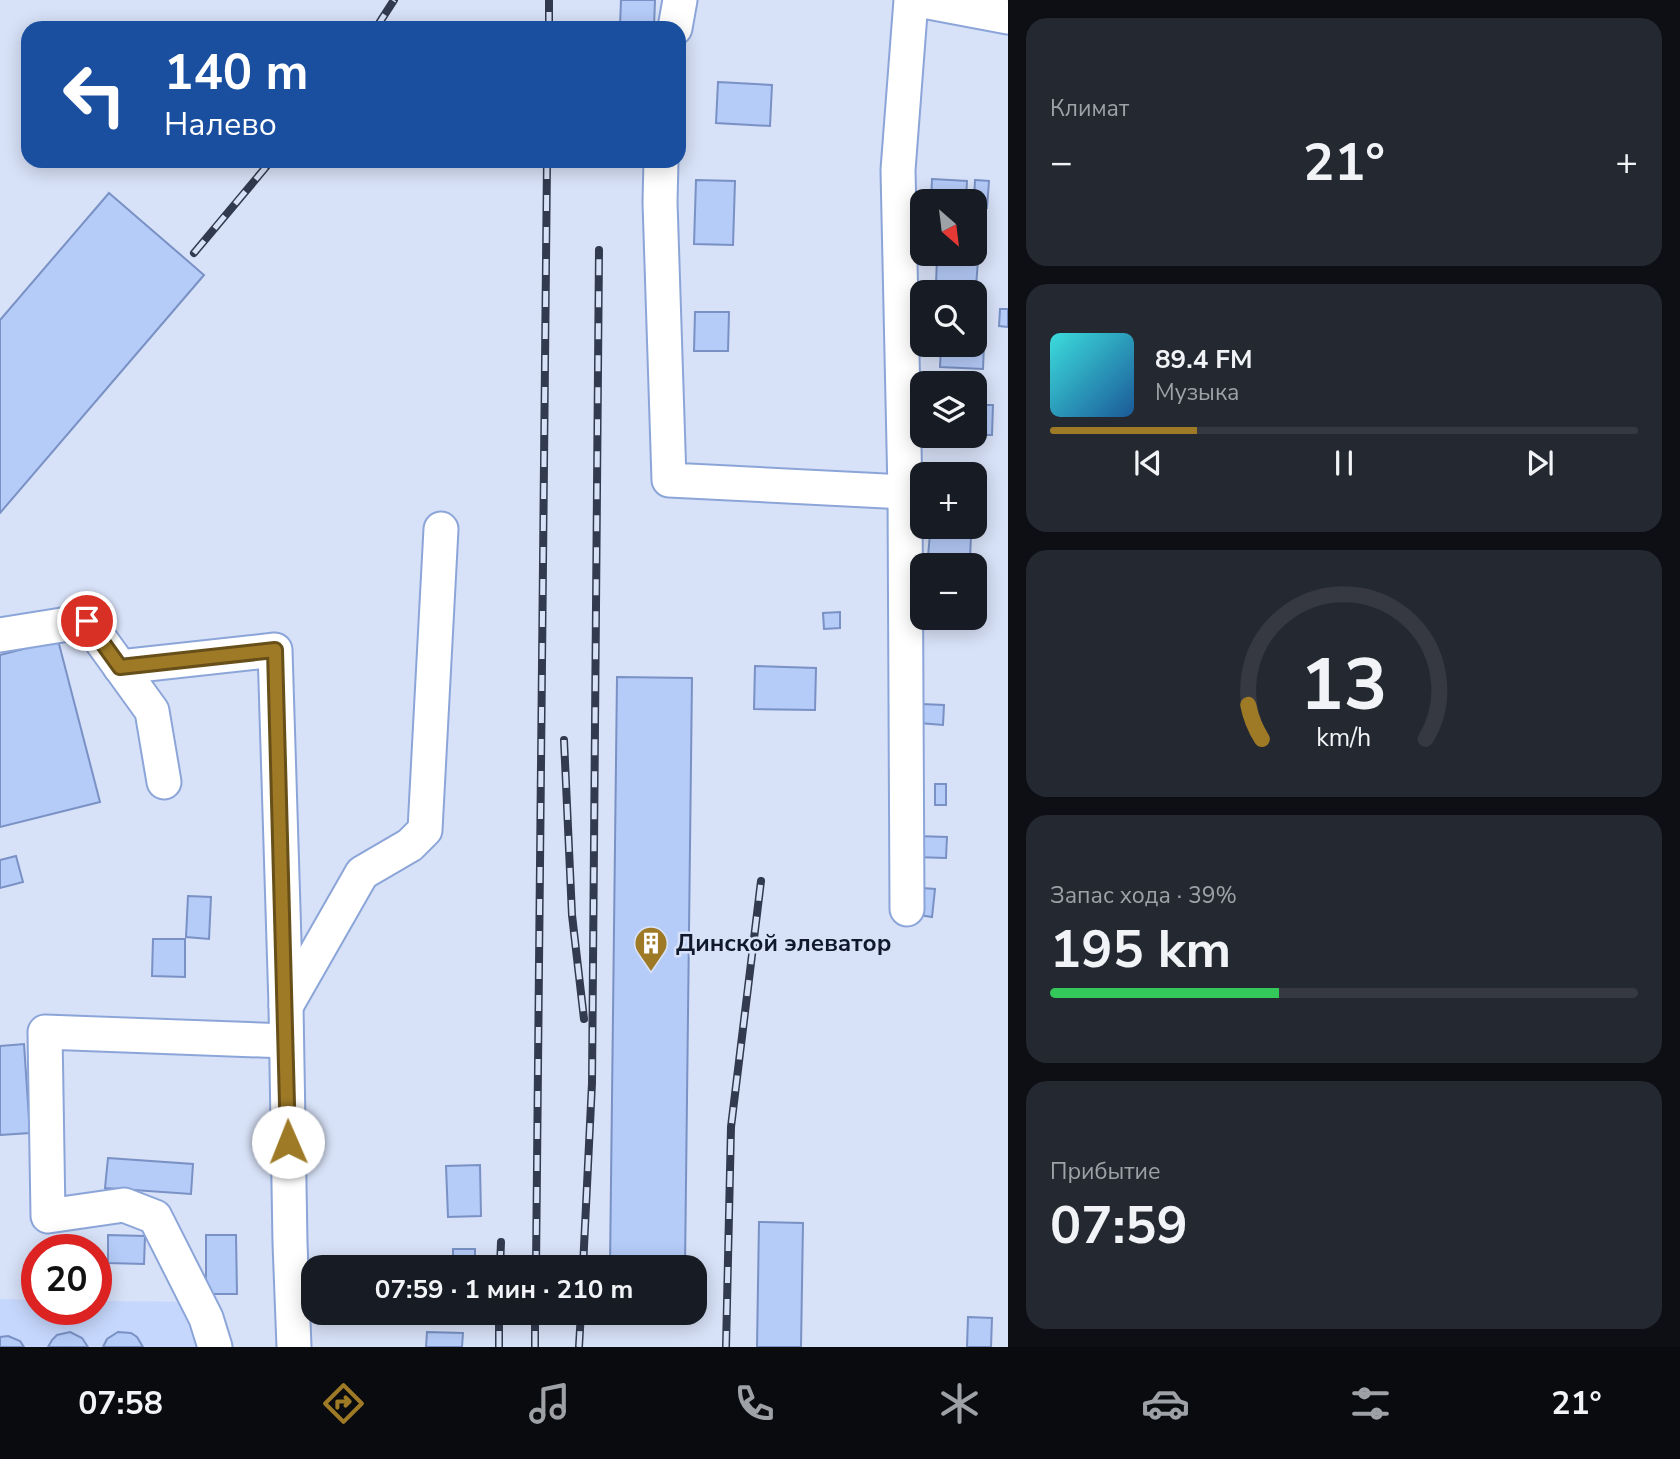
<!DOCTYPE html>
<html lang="ru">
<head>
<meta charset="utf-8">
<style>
  body { margin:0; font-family:"Nunito Sans",sans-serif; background:#242831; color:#f1f3f6; height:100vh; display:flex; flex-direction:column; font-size:26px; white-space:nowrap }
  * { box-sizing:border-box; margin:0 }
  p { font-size:23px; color:#9ea1a6 }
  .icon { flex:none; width:38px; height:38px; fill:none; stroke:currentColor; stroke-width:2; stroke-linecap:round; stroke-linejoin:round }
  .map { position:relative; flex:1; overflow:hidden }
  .details { display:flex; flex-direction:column; gap:18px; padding:18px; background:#0d0f14; width:672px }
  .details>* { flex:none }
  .banner { position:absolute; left:21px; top:21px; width:665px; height:147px; border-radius:21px; box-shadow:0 4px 18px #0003; background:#1a4fa0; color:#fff; overflow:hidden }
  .needle { width:46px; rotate:152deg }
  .buttons { position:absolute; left:910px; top:189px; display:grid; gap:14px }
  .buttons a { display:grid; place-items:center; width:77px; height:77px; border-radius:14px; background:#171b24; box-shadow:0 4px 18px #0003; font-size:35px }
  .speed { position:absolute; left:21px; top:1234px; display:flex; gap:14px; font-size:35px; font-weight:700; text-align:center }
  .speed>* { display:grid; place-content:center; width:91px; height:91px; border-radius:50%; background:#171b24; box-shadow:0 4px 18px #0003; line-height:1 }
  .speed .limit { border:10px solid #d22; background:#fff; color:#111 }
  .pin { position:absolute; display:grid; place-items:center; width:60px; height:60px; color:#fff; margin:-30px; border:4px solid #fff; border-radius:50%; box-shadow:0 2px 7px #0007 }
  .me { position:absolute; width:77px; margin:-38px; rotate:359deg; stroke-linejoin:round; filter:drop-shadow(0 0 5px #0008) }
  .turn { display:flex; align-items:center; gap:24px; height:147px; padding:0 28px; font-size:32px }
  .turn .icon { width:91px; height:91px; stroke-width:2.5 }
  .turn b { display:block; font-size:49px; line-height:60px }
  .big { font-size:52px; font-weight:700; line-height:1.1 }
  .details .card { flex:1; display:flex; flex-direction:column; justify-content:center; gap:10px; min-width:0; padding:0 24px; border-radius:21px; background:#242831 }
  .details .dial { align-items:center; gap:0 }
  .dial svg { height:182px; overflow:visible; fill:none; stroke:#363941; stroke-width:7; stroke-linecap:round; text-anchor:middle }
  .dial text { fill:#f1f3f6; stroke:none }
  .song { display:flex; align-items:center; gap:21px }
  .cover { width:84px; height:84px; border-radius:10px; background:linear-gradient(135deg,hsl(180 70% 55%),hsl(210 70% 35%)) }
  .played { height:7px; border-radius:4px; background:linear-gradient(90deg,#9e7a26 25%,#363941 25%) }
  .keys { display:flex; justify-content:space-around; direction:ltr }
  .heat { display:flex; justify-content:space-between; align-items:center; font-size:38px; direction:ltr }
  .charge { height:10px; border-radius:5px; background:linear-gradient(90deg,#34c759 39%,#363941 0) }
  .trip { position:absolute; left:301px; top:1255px; width:406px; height:70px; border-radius:21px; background:#171b24; box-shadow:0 4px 18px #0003; font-weight:700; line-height:70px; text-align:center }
  .tabs { display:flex; height:112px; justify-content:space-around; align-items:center; background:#090b0e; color:#9ea1a6 }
  .tabs .icon { width:49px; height:49px }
  .tabs .on { color:#9e7a26 }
  .tabs b { font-size:32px; color:#f1f3f6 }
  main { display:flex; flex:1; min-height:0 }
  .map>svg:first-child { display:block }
  .built { fill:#c5d7fc }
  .building { fill:#b5cbf8; stroke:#7991c4; stroke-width:2 }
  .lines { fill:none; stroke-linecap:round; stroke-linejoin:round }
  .minor-casing { stroke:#8ca5d9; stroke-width:37 }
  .minor { stroke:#fff; stroke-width:33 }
  .rail-casing { stroke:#313a4e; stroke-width:8 }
  .rail { stroke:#d7e1f7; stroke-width:5; stroke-dasharray:16; stroke-linecap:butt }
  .route-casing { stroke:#674f19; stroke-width:18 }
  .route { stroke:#9e7a26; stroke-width:12 }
  .labels { text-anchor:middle; stroke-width:5; stroke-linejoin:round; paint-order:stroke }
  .poi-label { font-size:24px; font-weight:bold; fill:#10192c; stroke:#d7e1f7; text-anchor:start }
</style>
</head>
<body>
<main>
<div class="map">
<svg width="1008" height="1347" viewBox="0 0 1008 1347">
  <rect width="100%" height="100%" fill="#d7e1f7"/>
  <!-- built -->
  <path class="built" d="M0 1299 37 1300V1309H96V1301L208 1302V1347H0Z"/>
  <!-- building -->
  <g class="building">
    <path d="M621 0H655L654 27 620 26Z"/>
    <path d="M718 82 772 85 770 126 716 123Z"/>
    <path d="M615 161H645V165L615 163Z"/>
    <path d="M932 179 967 181 966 201H931Z"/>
    <path d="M696 180 735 181 733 245 694 244Z"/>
    <path d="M975 180 989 181 987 208 975 207 974 201Z"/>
    <path d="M109 193 204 275 0 513V320Z"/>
    <path d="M937 258 978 260 976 287 936 284Z"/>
    <path d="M1000 309H1008V327L999 326Z"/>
    <path d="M695 312H729L728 351H694Z"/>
    <path d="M975 343 984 344 983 369 940 367 941 345H975Z"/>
    <path d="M975 405H993L992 435H975Z"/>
    <path d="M930 534 971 536 970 558 928 556Z"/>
    <path d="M840 612V628L824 629 823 613Z"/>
    <path d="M58 640 100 802 0 827V655Z"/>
    <path d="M755 666 816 668 815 710 754 709Z"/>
    <path d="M617 677 692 678 685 1267H610Z"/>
    <path d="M921 704 944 705 943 725 919 723Z"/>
    <rect x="935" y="784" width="11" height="21"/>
    <path d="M916 836 947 837 946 858 915 857Z"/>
    <path d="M16 856 23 882 0 888V860Z"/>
    <path d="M922 888 935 889 932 917 919 915Z"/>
    <path d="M188 896 211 897 209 939 186 937Z"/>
    <path d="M153 939H185V977L152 976Z"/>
    <path d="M24 1044 30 1133 0 1135V1046Z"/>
    <path d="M108 1158 193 1164 191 1194 105 1188Z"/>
    <path d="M480 1165 481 1216 448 1217 446 1166Z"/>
    <path d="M759 1222 803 1223 801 1347H757Z"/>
    <path d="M108 1235 145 1236 144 1264 108 1263Z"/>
    <path d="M206 1235H236L237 1294H206Z"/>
    <rect x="453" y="1249" width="22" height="18"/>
    <path d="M968 1317 992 1318 991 1347H967Z"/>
    <path d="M70 1332 82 1338 88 1347H48L52 1340 57 1335Z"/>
    <path d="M118 1332 131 1333 137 1337 143 1347H103L107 1339Z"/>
    <path d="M427 1332 463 1333 462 1347H426Z"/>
    <path d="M8 1336 20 1341 24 1347H0V1337Z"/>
  </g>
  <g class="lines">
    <defs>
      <g id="minor">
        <path d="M918 0 1008 17"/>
        <path d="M675 28 680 0"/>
        <path d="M661 161 660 202 669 480 905 492"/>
        <path d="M0 635 87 621 152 711 164 782"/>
        <path d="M120 667 275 650 286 1006 290 1243 294 1347"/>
        <path d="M907 909 905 492 898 170 911 0"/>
        <path d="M286 1006 362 873 410 845 425 830 441 529"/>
        <path d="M215 1347 206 1318 155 1217 124 1205 48 1216 45 1032 286 1041"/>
      </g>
    </defs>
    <!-- minor casing -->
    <use href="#minor" class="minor-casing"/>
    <!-- minor -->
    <use href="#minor" class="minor"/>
    <defs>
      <g id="rail">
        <path d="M376 28 394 0"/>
        <path d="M549 28V0"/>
        <path d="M194 253 271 161"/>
        <path d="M564 740 572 915 584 1019"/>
        <path d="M500 1267 501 1242"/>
        <path d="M536 1267 547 161"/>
        <path d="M583 1267 592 1083 599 250"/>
        <path d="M499 1347V1312"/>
        <path d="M535 1347V1312"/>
        <path d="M579 1347 581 1312"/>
        <path d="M726 1347 731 1127 761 881"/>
      </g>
    </defs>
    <!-- rail casing -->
    <use href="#rail" class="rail-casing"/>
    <!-- rail -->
    <use href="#rail" class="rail"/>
  </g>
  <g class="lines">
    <defs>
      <path id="route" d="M87 621 120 667 275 650 288 1142"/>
    </defs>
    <!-- route casing -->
    <use href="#route" class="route-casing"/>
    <!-- route -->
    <use href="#route" class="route"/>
  </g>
  <!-- icons -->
  <defs>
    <symbol id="building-pin" viewBox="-11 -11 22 30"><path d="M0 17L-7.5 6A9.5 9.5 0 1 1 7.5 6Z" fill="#9e7a26" stroke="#d7e1f7"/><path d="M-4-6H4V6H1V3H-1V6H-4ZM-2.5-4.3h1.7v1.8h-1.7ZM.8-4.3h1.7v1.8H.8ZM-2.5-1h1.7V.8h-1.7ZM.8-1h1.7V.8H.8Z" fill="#fff"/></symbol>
  </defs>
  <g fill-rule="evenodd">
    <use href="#building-pin" x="632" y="924" width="38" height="52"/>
  </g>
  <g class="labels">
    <!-- poi labels -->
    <g class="poi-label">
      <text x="676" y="951">Динской элеватор</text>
    </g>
  </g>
</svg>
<div class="buttons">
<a><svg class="needle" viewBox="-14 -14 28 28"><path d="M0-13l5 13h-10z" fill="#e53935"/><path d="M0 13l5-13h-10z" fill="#9ea1a6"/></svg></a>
<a><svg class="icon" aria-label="search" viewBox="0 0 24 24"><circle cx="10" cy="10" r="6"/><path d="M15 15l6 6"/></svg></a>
<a><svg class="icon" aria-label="layers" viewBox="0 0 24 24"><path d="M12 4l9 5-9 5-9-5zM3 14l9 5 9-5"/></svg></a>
<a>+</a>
<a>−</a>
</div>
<div class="speed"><div class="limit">20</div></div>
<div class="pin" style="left:87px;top:621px;background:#d93025"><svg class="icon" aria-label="arrive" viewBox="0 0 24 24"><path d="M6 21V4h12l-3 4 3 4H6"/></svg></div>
<svg class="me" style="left:288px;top:1142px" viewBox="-20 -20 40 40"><circle r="19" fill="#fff"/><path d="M0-13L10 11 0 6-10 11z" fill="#9e7a26"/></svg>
<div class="trip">07:59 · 1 мин · 210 m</div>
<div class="banner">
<div class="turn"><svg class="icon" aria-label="left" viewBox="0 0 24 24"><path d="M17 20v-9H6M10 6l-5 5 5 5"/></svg><div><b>140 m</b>Налево</div></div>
</div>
</div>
<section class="details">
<div class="card"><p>Климат</p>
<div class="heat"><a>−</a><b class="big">21°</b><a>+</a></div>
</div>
<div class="card">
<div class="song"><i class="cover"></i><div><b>89.4 FM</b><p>Музыка</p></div></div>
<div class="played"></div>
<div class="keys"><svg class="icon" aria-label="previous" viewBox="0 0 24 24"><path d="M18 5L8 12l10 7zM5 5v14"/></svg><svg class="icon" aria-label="pause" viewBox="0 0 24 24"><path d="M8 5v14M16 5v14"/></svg><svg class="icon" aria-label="next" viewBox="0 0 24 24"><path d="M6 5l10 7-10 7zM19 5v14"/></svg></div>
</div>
<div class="card dial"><svg viewBox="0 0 100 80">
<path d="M14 69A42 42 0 1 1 86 69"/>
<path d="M14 69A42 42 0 0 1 8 54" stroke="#9e7a26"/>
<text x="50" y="56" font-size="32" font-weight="700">13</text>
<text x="50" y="72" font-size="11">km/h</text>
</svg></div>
<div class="card"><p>Запас хода · 39%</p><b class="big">195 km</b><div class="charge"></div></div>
<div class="card"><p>Прибытие</p><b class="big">07:59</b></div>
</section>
</main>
<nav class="tabs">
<b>07:58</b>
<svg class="icon on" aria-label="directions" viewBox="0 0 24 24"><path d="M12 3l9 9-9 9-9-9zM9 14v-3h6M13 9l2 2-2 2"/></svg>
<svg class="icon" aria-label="music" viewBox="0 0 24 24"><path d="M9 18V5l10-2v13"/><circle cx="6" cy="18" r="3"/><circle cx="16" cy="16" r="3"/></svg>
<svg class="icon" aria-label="phone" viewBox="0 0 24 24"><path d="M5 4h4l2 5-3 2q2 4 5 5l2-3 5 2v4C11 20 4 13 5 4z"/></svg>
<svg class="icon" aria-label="climate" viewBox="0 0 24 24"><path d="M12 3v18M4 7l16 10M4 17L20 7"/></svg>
<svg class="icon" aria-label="car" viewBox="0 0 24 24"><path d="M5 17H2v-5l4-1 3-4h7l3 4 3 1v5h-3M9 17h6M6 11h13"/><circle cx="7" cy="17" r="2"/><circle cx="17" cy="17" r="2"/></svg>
<svg class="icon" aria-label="filters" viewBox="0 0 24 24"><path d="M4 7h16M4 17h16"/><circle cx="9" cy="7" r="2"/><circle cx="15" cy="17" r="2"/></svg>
<b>21°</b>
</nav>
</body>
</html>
